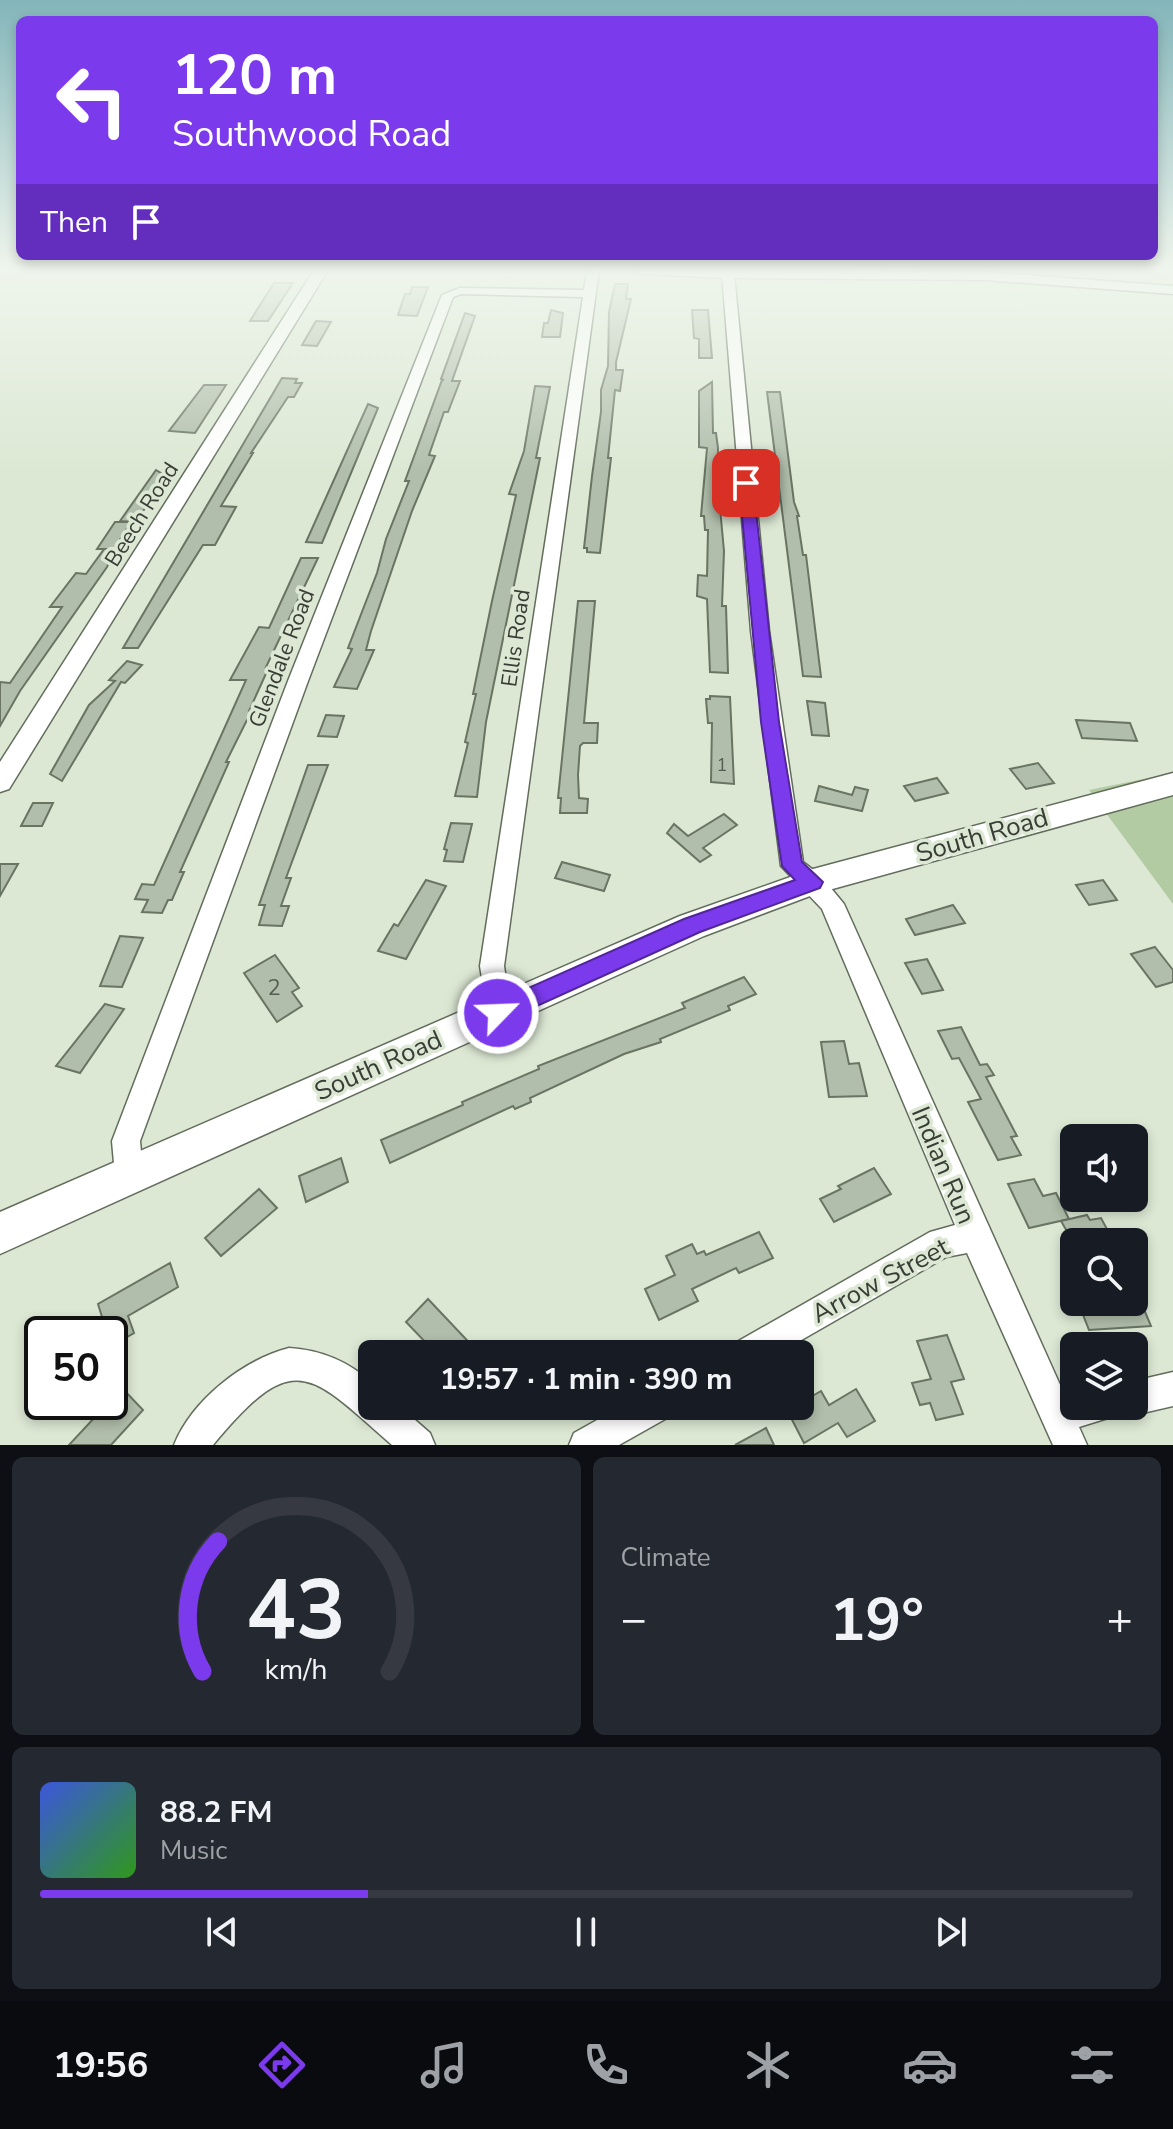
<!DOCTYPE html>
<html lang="en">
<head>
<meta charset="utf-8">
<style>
  body { margin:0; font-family:"Nunito Sans",sans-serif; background:#242831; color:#f1f3f6; height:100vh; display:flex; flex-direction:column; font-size:30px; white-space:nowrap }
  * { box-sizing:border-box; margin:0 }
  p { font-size:26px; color:#9ea1a6 }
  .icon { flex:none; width:44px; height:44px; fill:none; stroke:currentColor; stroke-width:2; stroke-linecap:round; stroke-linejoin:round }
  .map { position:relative; height:1445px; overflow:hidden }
  .sheet { display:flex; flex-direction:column; gap:12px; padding:12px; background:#0d0f14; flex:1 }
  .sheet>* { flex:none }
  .hud { position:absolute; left:16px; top:16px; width:1142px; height:244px; border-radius:12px; box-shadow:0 4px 12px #0003; background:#7c3aed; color:#fff; overflow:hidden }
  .buttons { position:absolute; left:1060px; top:1124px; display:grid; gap:16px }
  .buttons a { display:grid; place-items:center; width:88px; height:88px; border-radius:12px; background:#171b24; box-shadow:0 4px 12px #0003; font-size:40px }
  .speed { position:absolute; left:24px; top:1316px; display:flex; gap:16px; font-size:40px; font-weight:700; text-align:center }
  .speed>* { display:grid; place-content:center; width:104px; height:104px; border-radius:50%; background:#171b24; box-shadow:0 4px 12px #0003; line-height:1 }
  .speed .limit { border:4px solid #111; border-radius:12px; background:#fff; color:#111 }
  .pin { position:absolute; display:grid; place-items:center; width:68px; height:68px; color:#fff; margin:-34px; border-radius:16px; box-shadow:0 4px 12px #0006 }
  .me { position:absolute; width:88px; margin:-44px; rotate:66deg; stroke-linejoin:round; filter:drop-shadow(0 0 6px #0008) }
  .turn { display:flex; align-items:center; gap:28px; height:168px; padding:0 24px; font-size:36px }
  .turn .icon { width:104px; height:104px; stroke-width:2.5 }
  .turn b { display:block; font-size:56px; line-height:68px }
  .then { display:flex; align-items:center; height:76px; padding:0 24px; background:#0003; gap:16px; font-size:30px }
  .big { font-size:60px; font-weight:700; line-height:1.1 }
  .sheet .tile { flex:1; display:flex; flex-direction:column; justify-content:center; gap:12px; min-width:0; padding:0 28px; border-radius:12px; background:#242831 }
  .sheet .dial { align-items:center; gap:0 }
  .dial svg { height:208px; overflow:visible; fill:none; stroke:#363941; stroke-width:7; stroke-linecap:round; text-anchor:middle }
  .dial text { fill:#f1f3f6; stroke:none }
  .song { display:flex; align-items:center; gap:24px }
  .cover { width:96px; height:96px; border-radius:12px; background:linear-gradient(135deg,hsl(230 70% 55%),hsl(110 70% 35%)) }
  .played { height:8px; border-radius:4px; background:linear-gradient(90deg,#7c3aed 30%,#363941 30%) }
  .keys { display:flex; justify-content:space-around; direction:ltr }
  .heat { display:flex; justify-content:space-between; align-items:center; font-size:44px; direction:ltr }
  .sheet .tiles { flex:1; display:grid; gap:12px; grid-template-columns:1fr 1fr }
  .tile:last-child { grid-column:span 2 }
  .trip { position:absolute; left:358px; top:1340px; width:456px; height:80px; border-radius:12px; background:#171b24; box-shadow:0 4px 12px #0003; font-weight:700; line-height:80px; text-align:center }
  .tabs { display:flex; height:128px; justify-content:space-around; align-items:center; background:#090b0e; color:#9ea1a6 }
  .tabs .icon { width:56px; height:56px }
  .tabs .on { color:#7c3aed }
  .tabs b { font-size:36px; color:#f1f3f6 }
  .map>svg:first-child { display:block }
  .green { fill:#b2cba3 }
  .building { fill:#b1beab; stroke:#697463; stroke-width:2 }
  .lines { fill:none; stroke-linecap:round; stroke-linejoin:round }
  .minor-casing { stroke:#626d5c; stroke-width:3 }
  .tertiary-casing { stroke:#626d5c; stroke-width:3 }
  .secondary-casing { stroke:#626d5c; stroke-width:3 }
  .minor { fill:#fff; fill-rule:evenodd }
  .tertiary { fill:#fff; fill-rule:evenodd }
  .secondary { fill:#fff; fill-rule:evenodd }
  .route { fill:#7c3aed; stroke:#51269a; stroke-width:2 }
  .labels { text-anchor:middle; stroke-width:7; stroke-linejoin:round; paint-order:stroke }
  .number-label { font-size:18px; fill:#565d53 }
  .street-label { font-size:22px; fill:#383d36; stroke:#dce8d4 }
  .near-number-label { font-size:22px; fill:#565d53 }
  .near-street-label { font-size:26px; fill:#383d36; stroke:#dce8d4 }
</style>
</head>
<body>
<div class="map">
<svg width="1173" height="1445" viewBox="0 0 1173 1445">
  <rect width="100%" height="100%" fill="#dce8d4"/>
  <!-- green -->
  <path class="green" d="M1173 773V904L1089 790Z"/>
  <!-- building -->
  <g class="building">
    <path d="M274 283H293L268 321H250Z"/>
    <path d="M615 284H628L626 299H631L616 362V370H623L620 391 615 390 608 458H611L600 553 587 552V548H584L592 476 601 412V390L608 366 609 312Z"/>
    <path d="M412 287H428L417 316 398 315 405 294H410Z"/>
    <path d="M551 310 563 313 560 337H542L544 323H548Z"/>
    <path d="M692 310H708L712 358H699V339L694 338Z"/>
    <path d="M465 313 475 316 452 381H460L448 412H444L429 455 435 456 412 511 371 631 366 650H374L357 689 334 687 352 649 348 648 377 573 386 539 409 481H405L442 380H444L441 379Z"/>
    <path d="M316 321 331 322 317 346 302 345Z"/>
    <path d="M282 378 297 379 295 383H302L294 397H288L251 453H253L221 506 236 507 215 545H203L138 648H123Z"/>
    <path d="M712 382 713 433H716L718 448 717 508H720L724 551 722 606H726L728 673 710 672 707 599 697 596 698 575 707 576 708 530H705L704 516H701L707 448 699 447V391Z"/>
    <path d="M204 385H226L195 433 169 431Z"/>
    <path d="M535 386 550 387 536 458H540L486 722 477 797 455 796 468 743 465 742 476 694H473L492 601 516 495 509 494 524 451Z"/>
    <path d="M767 392H780L794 502 799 516H797L803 555H806L821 677 803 676Z"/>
    <path d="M368 404 378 408 322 543 306 542Z"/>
    <path d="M156 470 166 476 136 522 120 521Z"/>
    <path d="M115 522H131L114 549H106L113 554 107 567 20 691 0 726V682L10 683 62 607H50L76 573 86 574 104 549H97Z"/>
    <path d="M301 558H318L266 667H269L249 711 251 712 226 762H229L180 872H184L172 900H168L162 913 142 912 148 900 135 899 142 884 154 885 246 680H230L259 627 269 628Z"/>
    <path d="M578 601H595L584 723H598L597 743H583L580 746 578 775 579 798 588 799 587 813H560L561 798H558Z"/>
    <path d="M127 661 142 665 125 683 121 682 62 781 50 774 89 705 115 681 109 680Z"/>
    <path d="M710 696 730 697 734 784 711 782 712 723H708L706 699H710Z"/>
    <path d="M807 701 825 703 829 736 812 735Z"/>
    <path d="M326 715 344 716 337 737 318 736Z"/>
    <path d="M1076 720 1130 723 1137 741 1082 738Z"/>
    <path d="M1038 763 1054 783 1026 789 1010 769Z"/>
    <path d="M308 765H328L286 878H291L281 906H289L282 926 259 925 265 905H259Z"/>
    <path d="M937 778 948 793 915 801 904 786Z"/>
    <path d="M819 786 852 795 855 787 868 790 862 811 815 801Z"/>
    <path d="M33 803H53L42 826H21Z"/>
    <path d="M724 814 737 825 703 848 711 855 700 862 667 833 674 824 688 836Z"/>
    <path d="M451 823 472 824 463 862 444 861 447 850 444 849Z"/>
    <path d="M562 862 610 875 604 891 555 878Z"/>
    <path d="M0 864H18L0 896Z"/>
    <path d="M426 880 446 886 406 959 378 951 394 924 398 926Z"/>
    <path d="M1103 880 1117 900 1089 905 1076 885Z"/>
    <path d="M953 905 965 923 915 935 906 919Z"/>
    <path d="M120 936 143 938 122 987 100 986Z"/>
    <path d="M1155 947 1173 970V982L1156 987 1131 954Z"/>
    <path d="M275 955 299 988 292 992 302 1006 277 1022 244 973Z"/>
    <path d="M927 959 943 990 922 994 905 963Z"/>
    <path d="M744 977 756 994 728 1006 730 1010 660 1039 661 1042 624 1054 530 1098 531 1102 515 1109 513 1106 390 1163 381 1140 463 1105 462 1102 539 1069 538 1066 685 1008 682 1003Z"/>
    <path d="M105 1004 124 1009 80 1073 56 1066Z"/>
    <path d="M961 1027 980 1065 987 1064 994 1075 986 1077 1017 1136 1011 1137 1021 1155 998 1160 968 1102 981 1099 959 1058 952 1059 938 1031Z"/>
    <path d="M844 1041 849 1064 859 1063 867 1096 829 1097 821 1042Z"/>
    <path d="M341 1158 348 1182 306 1202 299 1176Z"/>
    <path d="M874 1168 891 1194 834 1222 820 1199 841 1189 838 1186Z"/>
    <path d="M1034 1179 1043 1196 1056 1193 1069 1219 1029 1228 1008 1184Z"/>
    <path d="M259 1189 277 1208 221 1256 205 1238Z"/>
    <path d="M1087 1215 1090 1220 1101 1218 1114 1242H1073L1061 1221Z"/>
    <path d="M759 1232 773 1258 739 1273 736 1268 692 1289 698 1301 659 1320 645 1289 675 1275 666 1256 692 1244 697 1254 704 1251 706 1255Z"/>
    <path d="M170 1263 178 1287 128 1316 134 1333 111 1346 98 1304Z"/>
    <path d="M428 1299 480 1354H429L431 1348 406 1322Z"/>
    <path d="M1078 1302H1141L1151 1326 1089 1330Z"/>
    <path d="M947 1335 964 1379 951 1382 963 1414 936 1420 930 1403 920 1405 912 1383 931 1379 917 1341Z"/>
    <path d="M122 1388 143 1410 111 1445H69Z"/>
    <path d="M856 1389 875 1421 847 1437 838 1423 804 1443 787 1410 800 1406V1403L821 1391 829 1405Z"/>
    <path d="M766 1428 774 1445H735Z"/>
  </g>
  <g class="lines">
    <defs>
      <g id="minor">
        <path d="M587 270H599L504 966 511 1013 507 1021 498 1024 489 1021 480 966 583 297 461 294 453 297 308 681 140 1141 143 1174 139 1184 129 1188 119 1184 115 1174 112 1141 288 681 442 295 460 288 584 290Z"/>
        <path d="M728 271 734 274 769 631 803 862 821 876 844 904 1065 1396 1074 1394V1406H1113L1108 1418 1079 1427 1087 1445H1053L967 1253 946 1257 777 1354H730L735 1343 930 1232 955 1225 822 909 781 866 751 631 722 274Z"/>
        <path d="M289 1348C321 1350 348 1361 372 1383V1406H399L430 1433 435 1445H392C309 1372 294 1347 213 1445H174C192 1400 243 1360 289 1348Z"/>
        <path d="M1173 1372V1406L1134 1415 1122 1410 1121 1406H1134V1381Z"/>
        <path d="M622 1406H672L667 1418 619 1445H569L574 1433Z"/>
      </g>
      <g id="tertiary">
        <path d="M314 270H328L9 789 0 792V762Z"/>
        <path d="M633 270 985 272 1173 286V294L985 280 728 278 640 274Z"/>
      </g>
      <path id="secondary" d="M1173 773V795L818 893 704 936 0 1254V1212L680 916 813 869Z"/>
    </defs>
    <!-- minor casing -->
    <use href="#minor" class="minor-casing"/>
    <!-- tertiary casing -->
    <use href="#tertiary" class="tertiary-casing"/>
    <!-- secondary casing -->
    <use href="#secondary" class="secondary-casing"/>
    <!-- minor -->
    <use href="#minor" class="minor"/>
    <!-- tertiary -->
    <use href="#tertiary" class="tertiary"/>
    <!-- secondary -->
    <use href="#secondary" class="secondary"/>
  </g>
  <!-- sky -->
  <linearGradient id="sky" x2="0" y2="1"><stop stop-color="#83b5ba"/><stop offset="0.57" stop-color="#eff5ec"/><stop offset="1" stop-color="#eff5ec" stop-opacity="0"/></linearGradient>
  <rect width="1173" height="473" fill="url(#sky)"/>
  <!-- route -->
  <path class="route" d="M746 479 753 483 779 722 802 862 823 882 820 888 700 932 506 1020 498 1023 490 1020 486 1013 490 1005 684 919 795 880 782 866 761 722 739 483Z"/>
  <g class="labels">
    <!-- number labels -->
    <g class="number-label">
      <text x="722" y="771">1</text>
    </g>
    <!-- street labels -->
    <g class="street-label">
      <text transform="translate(141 514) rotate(-58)" y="8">Beech Road</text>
      <text transform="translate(515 638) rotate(-82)" y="8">Ellis Road</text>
      <text transform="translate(281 658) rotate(-69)" y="8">Glendale Road</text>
    </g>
    <!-- near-number labels -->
    <g class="near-number-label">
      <text x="274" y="995">2</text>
    </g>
    <!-- near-street labels -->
    <g class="near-street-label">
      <text transform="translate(982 835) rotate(-16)" y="9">South Road</text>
      <text transform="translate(378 1065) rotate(-24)" y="9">South Road</text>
      <text transform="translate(944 1165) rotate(67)" y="9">Indian Run</text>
      <text transform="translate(880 1280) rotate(-28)" y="9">Arrow Street</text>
    </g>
  </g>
</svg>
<div class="buttons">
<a><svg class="icon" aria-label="sound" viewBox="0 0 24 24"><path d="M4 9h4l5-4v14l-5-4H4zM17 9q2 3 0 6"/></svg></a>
<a><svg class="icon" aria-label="search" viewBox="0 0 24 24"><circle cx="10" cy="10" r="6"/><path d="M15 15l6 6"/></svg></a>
<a><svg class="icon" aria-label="layers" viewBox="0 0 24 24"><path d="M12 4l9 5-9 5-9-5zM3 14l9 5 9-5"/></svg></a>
</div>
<div class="speed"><div class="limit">50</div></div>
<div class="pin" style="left:746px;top:483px;background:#d93025"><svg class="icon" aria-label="arrive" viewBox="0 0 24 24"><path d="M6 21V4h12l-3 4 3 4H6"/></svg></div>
<svg class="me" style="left:498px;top:1013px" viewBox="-20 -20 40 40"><circle r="17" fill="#7c3aed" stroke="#fff" stroke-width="3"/><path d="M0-11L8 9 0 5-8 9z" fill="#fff"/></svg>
<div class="trip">19:57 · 1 min · 390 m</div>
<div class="hud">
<div class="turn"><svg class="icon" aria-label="left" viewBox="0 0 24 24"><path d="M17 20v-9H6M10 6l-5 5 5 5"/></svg><div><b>120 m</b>Southwood Road</div></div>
<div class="then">Then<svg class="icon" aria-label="arrive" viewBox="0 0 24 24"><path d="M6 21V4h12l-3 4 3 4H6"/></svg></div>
</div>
</div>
<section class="sheet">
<div class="tiles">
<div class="tile dial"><svg viewBox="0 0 100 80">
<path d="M14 69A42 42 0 1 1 86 69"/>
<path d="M14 69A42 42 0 0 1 20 19" stroke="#7c3aed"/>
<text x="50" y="56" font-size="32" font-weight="700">43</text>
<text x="50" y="72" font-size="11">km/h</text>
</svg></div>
<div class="tile"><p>Climate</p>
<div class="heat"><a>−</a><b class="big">19°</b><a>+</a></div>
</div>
<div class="tile">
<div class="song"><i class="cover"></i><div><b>88.2 FM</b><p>Music</p></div></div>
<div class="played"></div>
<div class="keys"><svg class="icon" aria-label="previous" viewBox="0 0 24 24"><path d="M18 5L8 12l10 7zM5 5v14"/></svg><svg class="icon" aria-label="pause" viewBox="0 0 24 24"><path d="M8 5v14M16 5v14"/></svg><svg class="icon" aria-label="next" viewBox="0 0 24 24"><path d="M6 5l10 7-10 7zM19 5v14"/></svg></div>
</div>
</div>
</section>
<nav class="tabs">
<b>19:56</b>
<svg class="icon on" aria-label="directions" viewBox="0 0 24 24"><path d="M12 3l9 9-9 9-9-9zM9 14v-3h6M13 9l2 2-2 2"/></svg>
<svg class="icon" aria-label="music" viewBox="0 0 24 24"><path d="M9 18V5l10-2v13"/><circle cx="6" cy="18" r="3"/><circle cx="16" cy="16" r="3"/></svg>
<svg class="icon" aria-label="phone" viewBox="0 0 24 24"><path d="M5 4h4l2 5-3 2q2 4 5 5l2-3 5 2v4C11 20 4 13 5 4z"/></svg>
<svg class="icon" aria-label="climate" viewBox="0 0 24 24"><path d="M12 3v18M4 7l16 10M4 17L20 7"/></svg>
<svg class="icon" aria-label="car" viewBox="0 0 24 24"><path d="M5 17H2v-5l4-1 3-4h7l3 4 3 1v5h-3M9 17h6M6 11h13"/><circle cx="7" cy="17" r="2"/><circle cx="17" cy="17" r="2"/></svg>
<svg class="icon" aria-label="filters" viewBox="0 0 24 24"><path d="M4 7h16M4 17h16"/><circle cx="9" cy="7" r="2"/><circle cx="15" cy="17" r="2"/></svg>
</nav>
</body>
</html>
